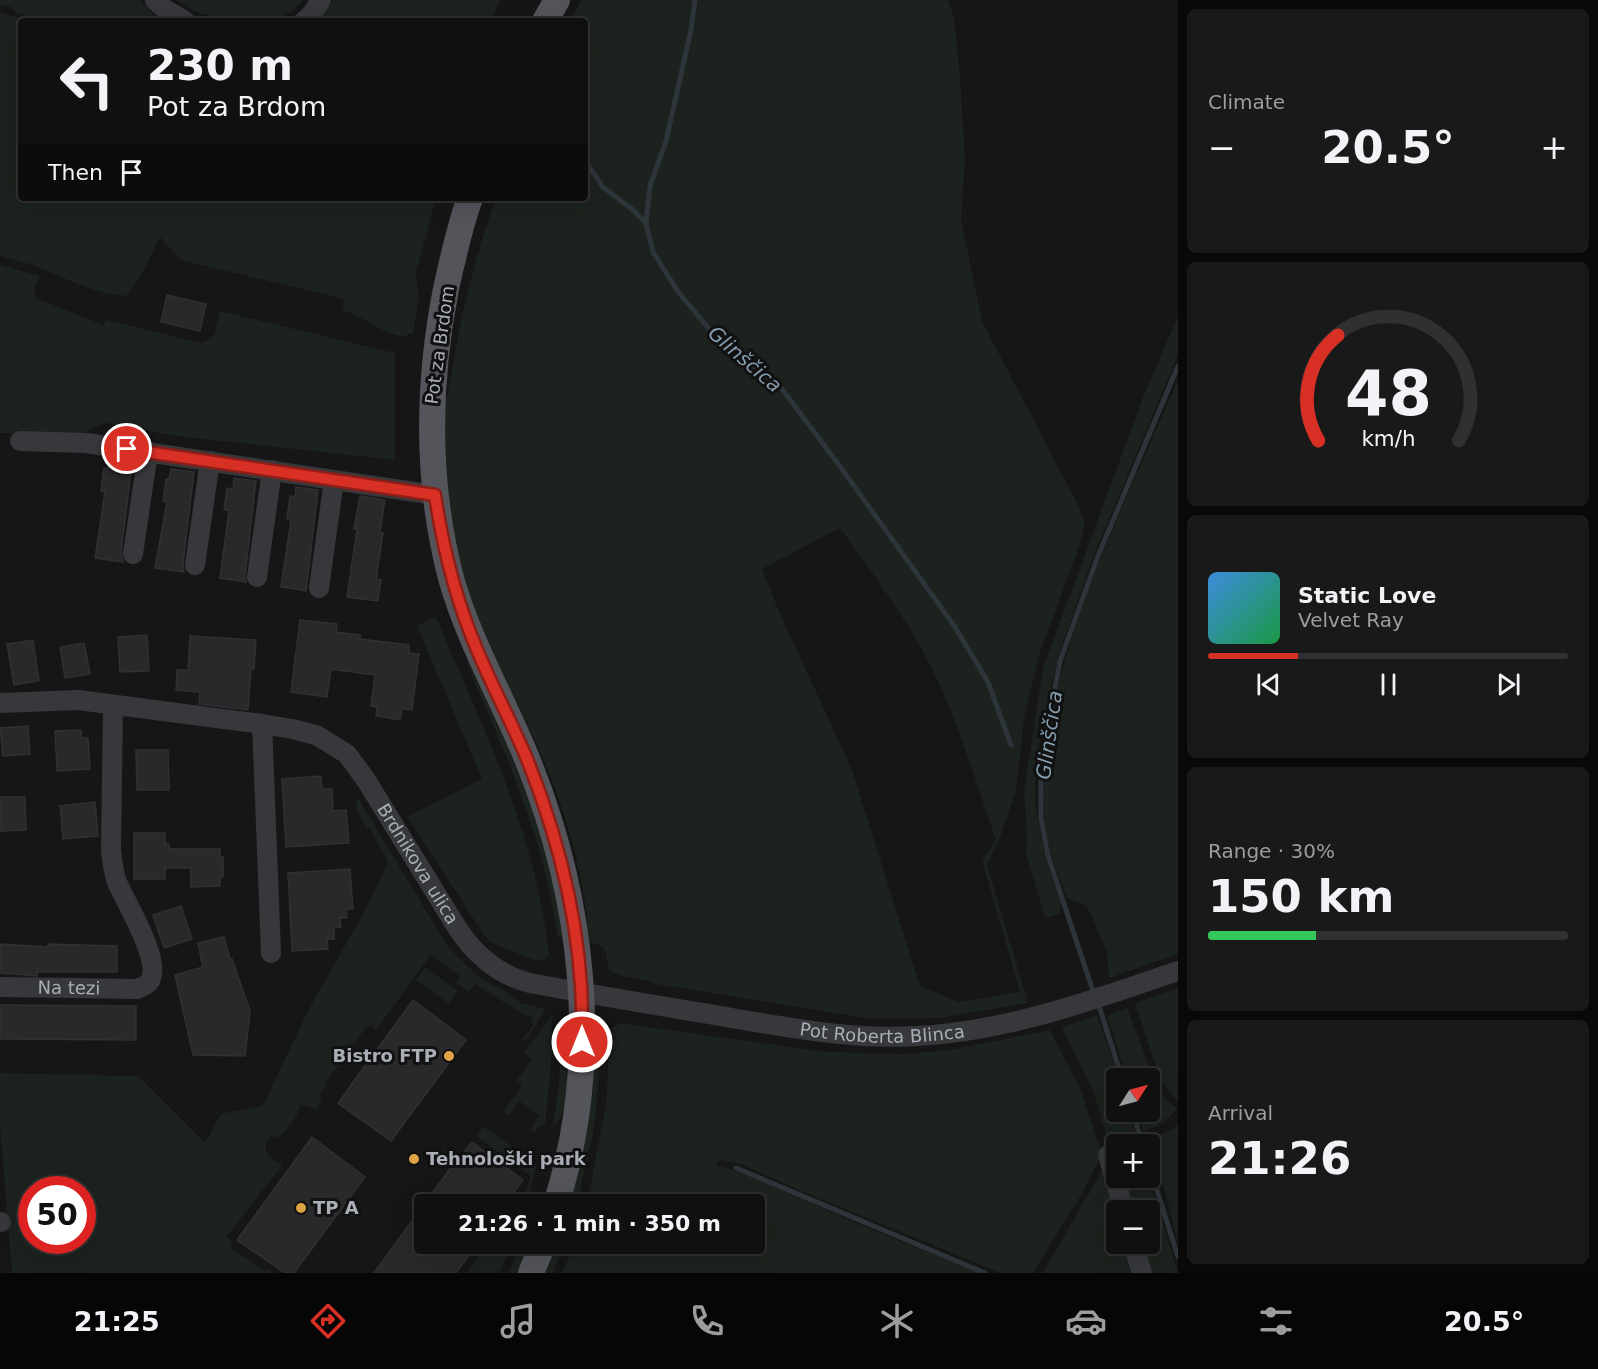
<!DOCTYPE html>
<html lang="en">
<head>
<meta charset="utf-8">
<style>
  body { margin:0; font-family:"DejaVu Sans",sans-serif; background:#19191a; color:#f1f3f6; height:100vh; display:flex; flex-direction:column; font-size:22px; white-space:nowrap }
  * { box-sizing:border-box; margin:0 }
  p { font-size:20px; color:#9c9d9f }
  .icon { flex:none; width:33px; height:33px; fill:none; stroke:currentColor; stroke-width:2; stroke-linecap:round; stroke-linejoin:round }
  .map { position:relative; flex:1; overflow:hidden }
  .details { display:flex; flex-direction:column; gap:9px; padding:9px; background:#090909; width:420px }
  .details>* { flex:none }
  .hud { position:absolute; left:18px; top:18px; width:570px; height:183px; border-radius:6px; box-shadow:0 6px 24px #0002,0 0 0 2px #303031; background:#101011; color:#f1f3f6; overflow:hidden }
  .needle { width:39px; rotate:54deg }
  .fabs { position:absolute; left:1106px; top:1068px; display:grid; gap:12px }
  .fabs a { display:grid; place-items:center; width:54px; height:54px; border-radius:6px; background:#101011; box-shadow:0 6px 24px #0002,0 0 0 2px #303031; font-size:30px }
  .speed { position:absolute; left:18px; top:1176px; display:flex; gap:12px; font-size:30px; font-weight:700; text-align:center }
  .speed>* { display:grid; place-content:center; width:78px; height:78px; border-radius:50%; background:#101011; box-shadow:0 6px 24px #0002,0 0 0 2px #303031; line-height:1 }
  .speed .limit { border:9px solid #d22; background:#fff; color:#111 }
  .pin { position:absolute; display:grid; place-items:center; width:51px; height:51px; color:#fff; margin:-26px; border:3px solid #fff; border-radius:50%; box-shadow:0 2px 6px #0007 }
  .me { position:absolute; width:66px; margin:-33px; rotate:0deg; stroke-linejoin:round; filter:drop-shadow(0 0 4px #0008) }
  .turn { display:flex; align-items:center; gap:21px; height:126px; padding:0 30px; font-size:27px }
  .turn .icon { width:78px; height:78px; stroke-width:2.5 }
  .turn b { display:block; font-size:42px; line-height:51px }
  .then { display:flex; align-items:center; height:57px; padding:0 30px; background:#0003; gap:12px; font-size:22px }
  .big { font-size:45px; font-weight:700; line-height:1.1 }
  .details .card { flex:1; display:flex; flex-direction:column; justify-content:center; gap:9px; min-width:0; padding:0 21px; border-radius:9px; background:#19191a }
  .details .dial { align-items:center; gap:0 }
  .dial svg { height:156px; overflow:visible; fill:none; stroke:#303031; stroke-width:7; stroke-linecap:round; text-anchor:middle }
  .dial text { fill:#f1f3f6; stroke:none }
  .song { display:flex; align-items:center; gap:18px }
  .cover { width:72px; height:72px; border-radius:9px; background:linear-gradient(135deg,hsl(210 70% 55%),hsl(140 70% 35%)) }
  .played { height:6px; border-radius:3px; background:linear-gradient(90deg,#d93025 25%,#303031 25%) }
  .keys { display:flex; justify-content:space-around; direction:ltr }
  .heat { display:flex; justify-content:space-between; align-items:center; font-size:33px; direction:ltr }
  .charge { height:9px; border-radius:4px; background:linear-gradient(90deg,#34c759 30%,#303031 0) }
  .trip { position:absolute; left:414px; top:1194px; width:351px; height:60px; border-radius:6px; background:#101011; box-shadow:0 6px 24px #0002,0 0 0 2px #303031; font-weight:700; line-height:60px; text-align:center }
  .tabs { display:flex; height:96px; justify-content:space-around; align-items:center; background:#060607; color:#9c9d9f }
  .tabs .icon { width:42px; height:42px }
  .tabs .active { color:#d93025 }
  .tabs b { font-size:27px; color:#f1f3f6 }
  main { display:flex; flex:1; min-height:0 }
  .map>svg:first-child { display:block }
  .green { fill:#1c221d; fill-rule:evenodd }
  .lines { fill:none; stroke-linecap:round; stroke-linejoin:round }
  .stream { stroke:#2d353a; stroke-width:5 }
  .building { fill:#29292b; stroke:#303033; stroke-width:1.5 }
  .minor { stroke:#37383c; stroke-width:20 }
  .major { stroke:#53555b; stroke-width:26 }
  .route-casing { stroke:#8d1f18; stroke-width:15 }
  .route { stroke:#d93025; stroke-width:10 }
  .poi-dot { fill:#e0a345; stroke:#111112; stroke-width:2 }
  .labels { text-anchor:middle; stroke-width:6; stroke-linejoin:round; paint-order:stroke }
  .street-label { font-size:18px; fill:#a9aeb6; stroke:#111112 }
  .poi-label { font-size:18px; font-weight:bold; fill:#a9aeb6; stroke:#111112; text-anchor:start }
  .water-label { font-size:20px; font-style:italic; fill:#839cae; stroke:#111112 }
</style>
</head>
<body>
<main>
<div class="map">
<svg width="1178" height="1273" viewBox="0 0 1178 1273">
  <rect width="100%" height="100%" fill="#161617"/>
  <!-- green -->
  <g class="green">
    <path d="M0 0H140L160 20H45L16 13 9 6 0 5Z"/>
    <path d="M176 0H303C297 7 290 14 281 17 260 24 212 20 192 10 187 8 182 3 176 0Z"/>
    <path d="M333 0H500L491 21H320Z"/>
    <path d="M581 0H948L954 18 960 76 965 160 961 219 982 321 1079 507 1085 524 1079 547 1040 652 1025 712 1016 791 1000 837 987 865 1028 1003 941 1018 872 1019 655 984C641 976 620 980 609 969 605 952 609 946 589 942 586 877 562 797 534 738 517 702 498 668 483 631 456 565 441 486 445 414 446 398 450 381 453 365 462 308 477 252 496 198H585V21H570ZM840 528C876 579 916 630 941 688 963 737 978 789 996 840L982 860 1020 992 958 1002 920 986 852 770 778 609 762 569Z"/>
    <path d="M0 12 28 21H21V198H436L416 273 419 298 413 333 408 334 407 337C383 335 365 317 342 310L344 299 180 260 160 237 145 268 127 296C93 293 71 281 41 268 28 263 14 260 0 256Z"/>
    <path d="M0 265 40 276 34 289 36 298 104 325 106 320 202 343 214 335 220 311 395 353V460L176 436 105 423 82 433H0Z"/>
    <path d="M1178 316V355L1092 560 1058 657 1039 744 1035 786 1036 809 1046 860 1061 902 1060 914 1045 918 1026 853 1027 837 1024 791 1043 668 1144 395Z"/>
    <path d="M1178 379V954L1109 978 1107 952 1087 906 1067 898C1057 871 1045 843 1044 815 1037 668 1123 512 1178 379Z"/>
    <path d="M436 617C482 726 537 836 549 955L545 959 537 961 490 942 484 935 407 817 482 779 417 626Z"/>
    <path d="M468 661C494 716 521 771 539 830 550 865 557 901 563 937H558C543 835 506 755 466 662Z"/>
    <path d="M358 798 448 947 478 976 491 984 504 990 521 1003 546 1009 526 1041 523 1038 533 1026 532 1017 524 1015 475 984 469 992 456 982 460 976 431 955 376 1030 371 1025 367 1026 324 1085 326 1087 318 1096 322 1101 316 1109 301 1105C296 1119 289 1128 278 1138L273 1136 268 1139C260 1157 274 1157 282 1166L226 1237 233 1242 230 1247 266 1272 269 1269 273 1273H12L0 1126V1073L138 1076 205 1143 221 1114 263 1105 309 1009 368 905 388 862 370 828 367 829 358 812 356 802ZM32 1190H82V1240H32Z"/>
    <path d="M425 967 458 991 449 1004 416 980Z"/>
    <path d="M1178 988V1101L1161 1082 1135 1003Z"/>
    <path d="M1127 1008 1159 1092 1154 1094 1156 1099 1163 1097 1177 1109 1160 1126 1143 1131 1137 1112H1149V1078H1127L1107 1016Z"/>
    <path d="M552 1015V1054L545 1125 536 1128V1132L532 1131 530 1129 539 1116 519 1101 508 1116 503 1112 522 1085 517 1080 532 1059 524 1053Z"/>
    <path d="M1097 1015 1119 1078H1116V1112H1128L1135 1133 1109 1143 1092 1088 1062 1027Z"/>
    <path d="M620 1023 826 1052 905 1054 950 1050 1050 1030 1082 1093 1102 1154 1084 1190 1033 1273H1001L799 1190 741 1164 719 1160 717 1165 749 1176 875 1231 980 1273H562L575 1244H754V1204H587L606 1105 610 1035 613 1027Z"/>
    <path d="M562 1035 569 1037C568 1058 571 1113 553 1127L559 1084Z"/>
    <path d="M594 1041 602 1042 594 1129 577 1204H569C584 1150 592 1097 594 1041Z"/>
    <path d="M1178 1124V1243L1164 1189 1146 1140 1171 1130Z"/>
    <path d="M484 1126 535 1164 536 1166 526 1204H517L525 1193 531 1176 476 1136Z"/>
    <path d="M1105 1165 1116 1210V1244H1128L1137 1273H1043Z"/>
    <path d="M1120 1178H1149L1178 1273H1148L1139 1244H1149V1210H1129Z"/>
    <path d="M488 1244H512L499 1273H466Z"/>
    <path d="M521 1244H529L517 1273H509Z"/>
    <path d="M556 1244H564L553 1273H545Z"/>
  </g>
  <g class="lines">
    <!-- stream -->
    <g class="stream">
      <path d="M695 0 691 30 666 141 650 186 646 223 653 252 679 293 715 336 782 389 839 465 955 627 988 682 1011 745"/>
      <path d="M585 161 603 187 633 210 646 223"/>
      <path d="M1094 994 1048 856 1041 818V764L1060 661 1098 556 1178 366"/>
      <path d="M1098 1003 1122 1078"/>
      <path d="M1132 1112 1143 1144"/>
      <path d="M1149 1165 1178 1257"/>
      <path d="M736 1168 985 1273"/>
    </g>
  </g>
  <!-- building -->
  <g class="building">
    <path d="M167 295 206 304 200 331 161 322Z"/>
    <path d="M110 460 132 463 121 552 123 562 95 558 105 492 101 491 104 468H109Z"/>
    <path d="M171 469 194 472 183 563 184 572 155 568 167 502 163 501 166 479H169Z"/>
    <path d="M234 478 256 481 245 575 246 582 220 578 229 511 224 510 227 488 233 489Z"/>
    <path d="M296 487 318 490 306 591 281 587 291 520 287 519 290 496 295 497Z"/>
    <path d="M360 496 385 500 380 532 383 533 376 579 381 580 378 601 347 597 357 529H354Z"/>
    <path d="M300 620 337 624 336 632 360 635V639L409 645V653L419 654 412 710 402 709 400 720 376 716 377 707 371 706 375 675 331 669 327 697 291 692Z"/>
    <path d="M147 635 149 671 120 672 118 637Z"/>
    <path d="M190 636 256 640 254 669H251L248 710 199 704 200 692 176 690 177 670H188Z"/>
    <path d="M33 640 39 681 14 685 7 644Z"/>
    <path d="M84 643 90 674 65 678 60 647Z"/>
    <path d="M28 726 30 754 3 756 0 728Z"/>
    <path d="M81 730V738H88L90 769 57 771 55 731Z"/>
    <path d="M136 750H168L169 790H137Z"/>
    <path d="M321 776 322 789H332L333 811 346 810 349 843 286 847 282 779Z"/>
    <path d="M0 797H25L26 830 0 831Z"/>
    <path d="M95 802 98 836 63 839 60 806Z"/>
    <path d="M134 833H165V844H169V849H220V857H223V877H220V886L191 887V868H165V879H134Z"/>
    <path d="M350 869 353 909H346L347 918H340L341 927 334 928V939H327L328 949 292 951 288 873Z"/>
    <path d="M181 906 192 939 164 948 153 915Z"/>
    <path d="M224 937 230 960 232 959 250 1011 245 1056 193 1055 175 975 203 967 198 943Z"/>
    <path d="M0 944 48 947V944L117 946V972H37V976L0 973Z"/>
    <path d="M413 1000 466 1040 391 1141 338 1103Z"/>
    <path d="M0 1005 136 1006V1040L0 1039Z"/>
    <path d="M312 1137 365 1177 294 1273H285L237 1240Z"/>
    <path d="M472 1142 523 1180 510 1197 518 1204H424V1244H477L456 1273H374L450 1169Z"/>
  </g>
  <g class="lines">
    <!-- minor -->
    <g class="minor">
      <path d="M155 0 166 10 185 21"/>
      <path d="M304 21 312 14 321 0"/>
      <path d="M20 441 86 443 435 495"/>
      <path d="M133 554 148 452"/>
      <path d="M195 565 210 461"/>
      <path d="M257 577 272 470"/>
      <path d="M319 588 334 480"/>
      <path id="s1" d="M0 703 78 700 262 724 292 729 316 735 347 754 366 780 456 926C473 953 498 975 530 983 599 996 668 1007 737 1019 797 1029 857 1040 918 1036 1008 1031 1093 1000 1178 971"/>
      <path d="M262 724 271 953"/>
      <path id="s2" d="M0 987 137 989C141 987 146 986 149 982 164 963 125 902 117 882 113 871 112 860 111 850L113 705"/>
      <path d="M1108 1155 1124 1210"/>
      <path d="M0 1222H1"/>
      <path d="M1133 1244 1142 1273"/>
    </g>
    <!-- major -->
    <g class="major">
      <path d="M545 21 557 0"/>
      <path d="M470 198C459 228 453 258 446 289 427 386 426 482 451 578 469 642 503 699 528 761 584 900 602 1059 556 1204"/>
      <path d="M531 1273 543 1244"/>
    </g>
  </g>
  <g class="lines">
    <defs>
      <path id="route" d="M127 449 435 495C443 549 456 601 478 652 493 688 512 723 527 759 563 849 585 945 582 1042"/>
    </defs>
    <!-- route casing -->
    <use href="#route" class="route-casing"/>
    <!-- route -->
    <use href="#route" class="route"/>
  </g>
  <!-- markers -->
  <g class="poi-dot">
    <circle cx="449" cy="1056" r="6"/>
    <circle cx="414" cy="1159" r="6"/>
    <circle cx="301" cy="1208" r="6"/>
  </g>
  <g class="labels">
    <!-- street labels -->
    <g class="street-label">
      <text transform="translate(440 345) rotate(-82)" y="6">Pot za Brdom</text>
      <text dy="6" stroke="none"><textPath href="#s1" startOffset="486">Brdnikova ulica</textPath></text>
      <text dy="6" stroke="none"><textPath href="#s2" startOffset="69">Na tezi</textPath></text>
      <text dy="6" stroke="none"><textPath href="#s1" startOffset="1011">Pot Roberta Blinca</textPath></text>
    </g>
    <!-- poi labels -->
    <g class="poi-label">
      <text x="437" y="1062" text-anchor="end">Bistro FTP</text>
      <text x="426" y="1165">Tehnološki park</text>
      <text x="313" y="1214">TP A</text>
    </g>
    <!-- water labels -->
    <g class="water-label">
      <text transform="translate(745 359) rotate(41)" y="7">Glinščica</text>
      <text transform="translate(1049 735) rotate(-82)" y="7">Glinščica</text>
    </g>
  </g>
</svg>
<div class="fabs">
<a><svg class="needle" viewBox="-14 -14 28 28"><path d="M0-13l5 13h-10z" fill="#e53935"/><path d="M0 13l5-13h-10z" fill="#9c9d9f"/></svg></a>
<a>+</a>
<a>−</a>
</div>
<div class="speed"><div class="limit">50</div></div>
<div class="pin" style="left:127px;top:449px;background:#d93025"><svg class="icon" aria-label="arrive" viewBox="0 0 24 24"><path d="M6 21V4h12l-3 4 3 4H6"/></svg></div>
<svg class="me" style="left:582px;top:1042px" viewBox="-20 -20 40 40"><circle r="17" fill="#d93025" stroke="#fff" stroke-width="3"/><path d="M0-11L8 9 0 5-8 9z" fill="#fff"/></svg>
<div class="trip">21:26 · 1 min · 350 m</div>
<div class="hud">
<div class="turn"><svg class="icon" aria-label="left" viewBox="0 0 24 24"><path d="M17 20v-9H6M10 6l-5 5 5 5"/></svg><div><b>230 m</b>Pot za Brdom</div></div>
<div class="then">Then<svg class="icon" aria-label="arrive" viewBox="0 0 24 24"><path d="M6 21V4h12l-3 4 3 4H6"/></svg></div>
</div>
</div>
<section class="details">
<div class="card"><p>Climate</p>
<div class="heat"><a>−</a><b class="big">20.5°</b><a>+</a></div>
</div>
<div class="card dial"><svg viewBox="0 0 100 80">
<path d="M14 69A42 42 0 1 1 86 69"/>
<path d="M14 69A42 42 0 0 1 24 15" stroke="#d93025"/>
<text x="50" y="56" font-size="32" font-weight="700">48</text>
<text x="50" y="72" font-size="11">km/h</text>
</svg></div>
<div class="card">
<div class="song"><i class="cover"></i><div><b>Static Love</b><p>Velvet Ray</p></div></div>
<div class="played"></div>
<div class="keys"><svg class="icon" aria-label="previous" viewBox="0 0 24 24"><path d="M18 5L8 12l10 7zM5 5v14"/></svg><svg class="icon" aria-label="pause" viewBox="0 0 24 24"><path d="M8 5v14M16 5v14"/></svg><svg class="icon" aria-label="next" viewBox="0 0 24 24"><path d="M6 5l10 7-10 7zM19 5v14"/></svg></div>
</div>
<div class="card"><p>Range · 30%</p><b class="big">150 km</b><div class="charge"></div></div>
<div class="card"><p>Arrival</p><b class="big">21:26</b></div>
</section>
</main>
<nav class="tabs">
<b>21:25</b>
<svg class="icon active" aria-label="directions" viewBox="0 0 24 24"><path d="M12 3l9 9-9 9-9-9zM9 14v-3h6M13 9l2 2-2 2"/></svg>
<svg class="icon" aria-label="music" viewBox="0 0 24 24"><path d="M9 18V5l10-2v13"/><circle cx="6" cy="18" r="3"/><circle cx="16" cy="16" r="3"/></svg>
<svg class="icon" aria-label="phone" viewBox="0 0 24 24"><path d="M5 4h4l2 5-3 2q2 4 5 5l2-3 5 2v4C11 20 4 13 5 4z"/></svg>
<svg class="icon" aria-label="climate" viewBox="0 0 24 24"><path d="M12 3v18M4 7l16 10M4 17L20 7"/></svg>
<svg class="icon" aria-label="car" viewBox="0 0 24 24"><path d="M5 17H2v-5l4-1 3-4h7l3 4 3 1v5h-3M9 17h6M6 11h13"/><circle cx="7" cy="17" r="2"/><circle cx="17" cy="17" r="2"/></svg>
<svg class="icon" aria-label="filters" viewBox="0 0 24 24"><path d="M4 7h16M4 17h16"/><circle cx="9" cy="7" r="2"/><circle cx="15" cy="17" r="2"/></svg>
<b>20.5°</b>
</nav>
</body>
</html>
